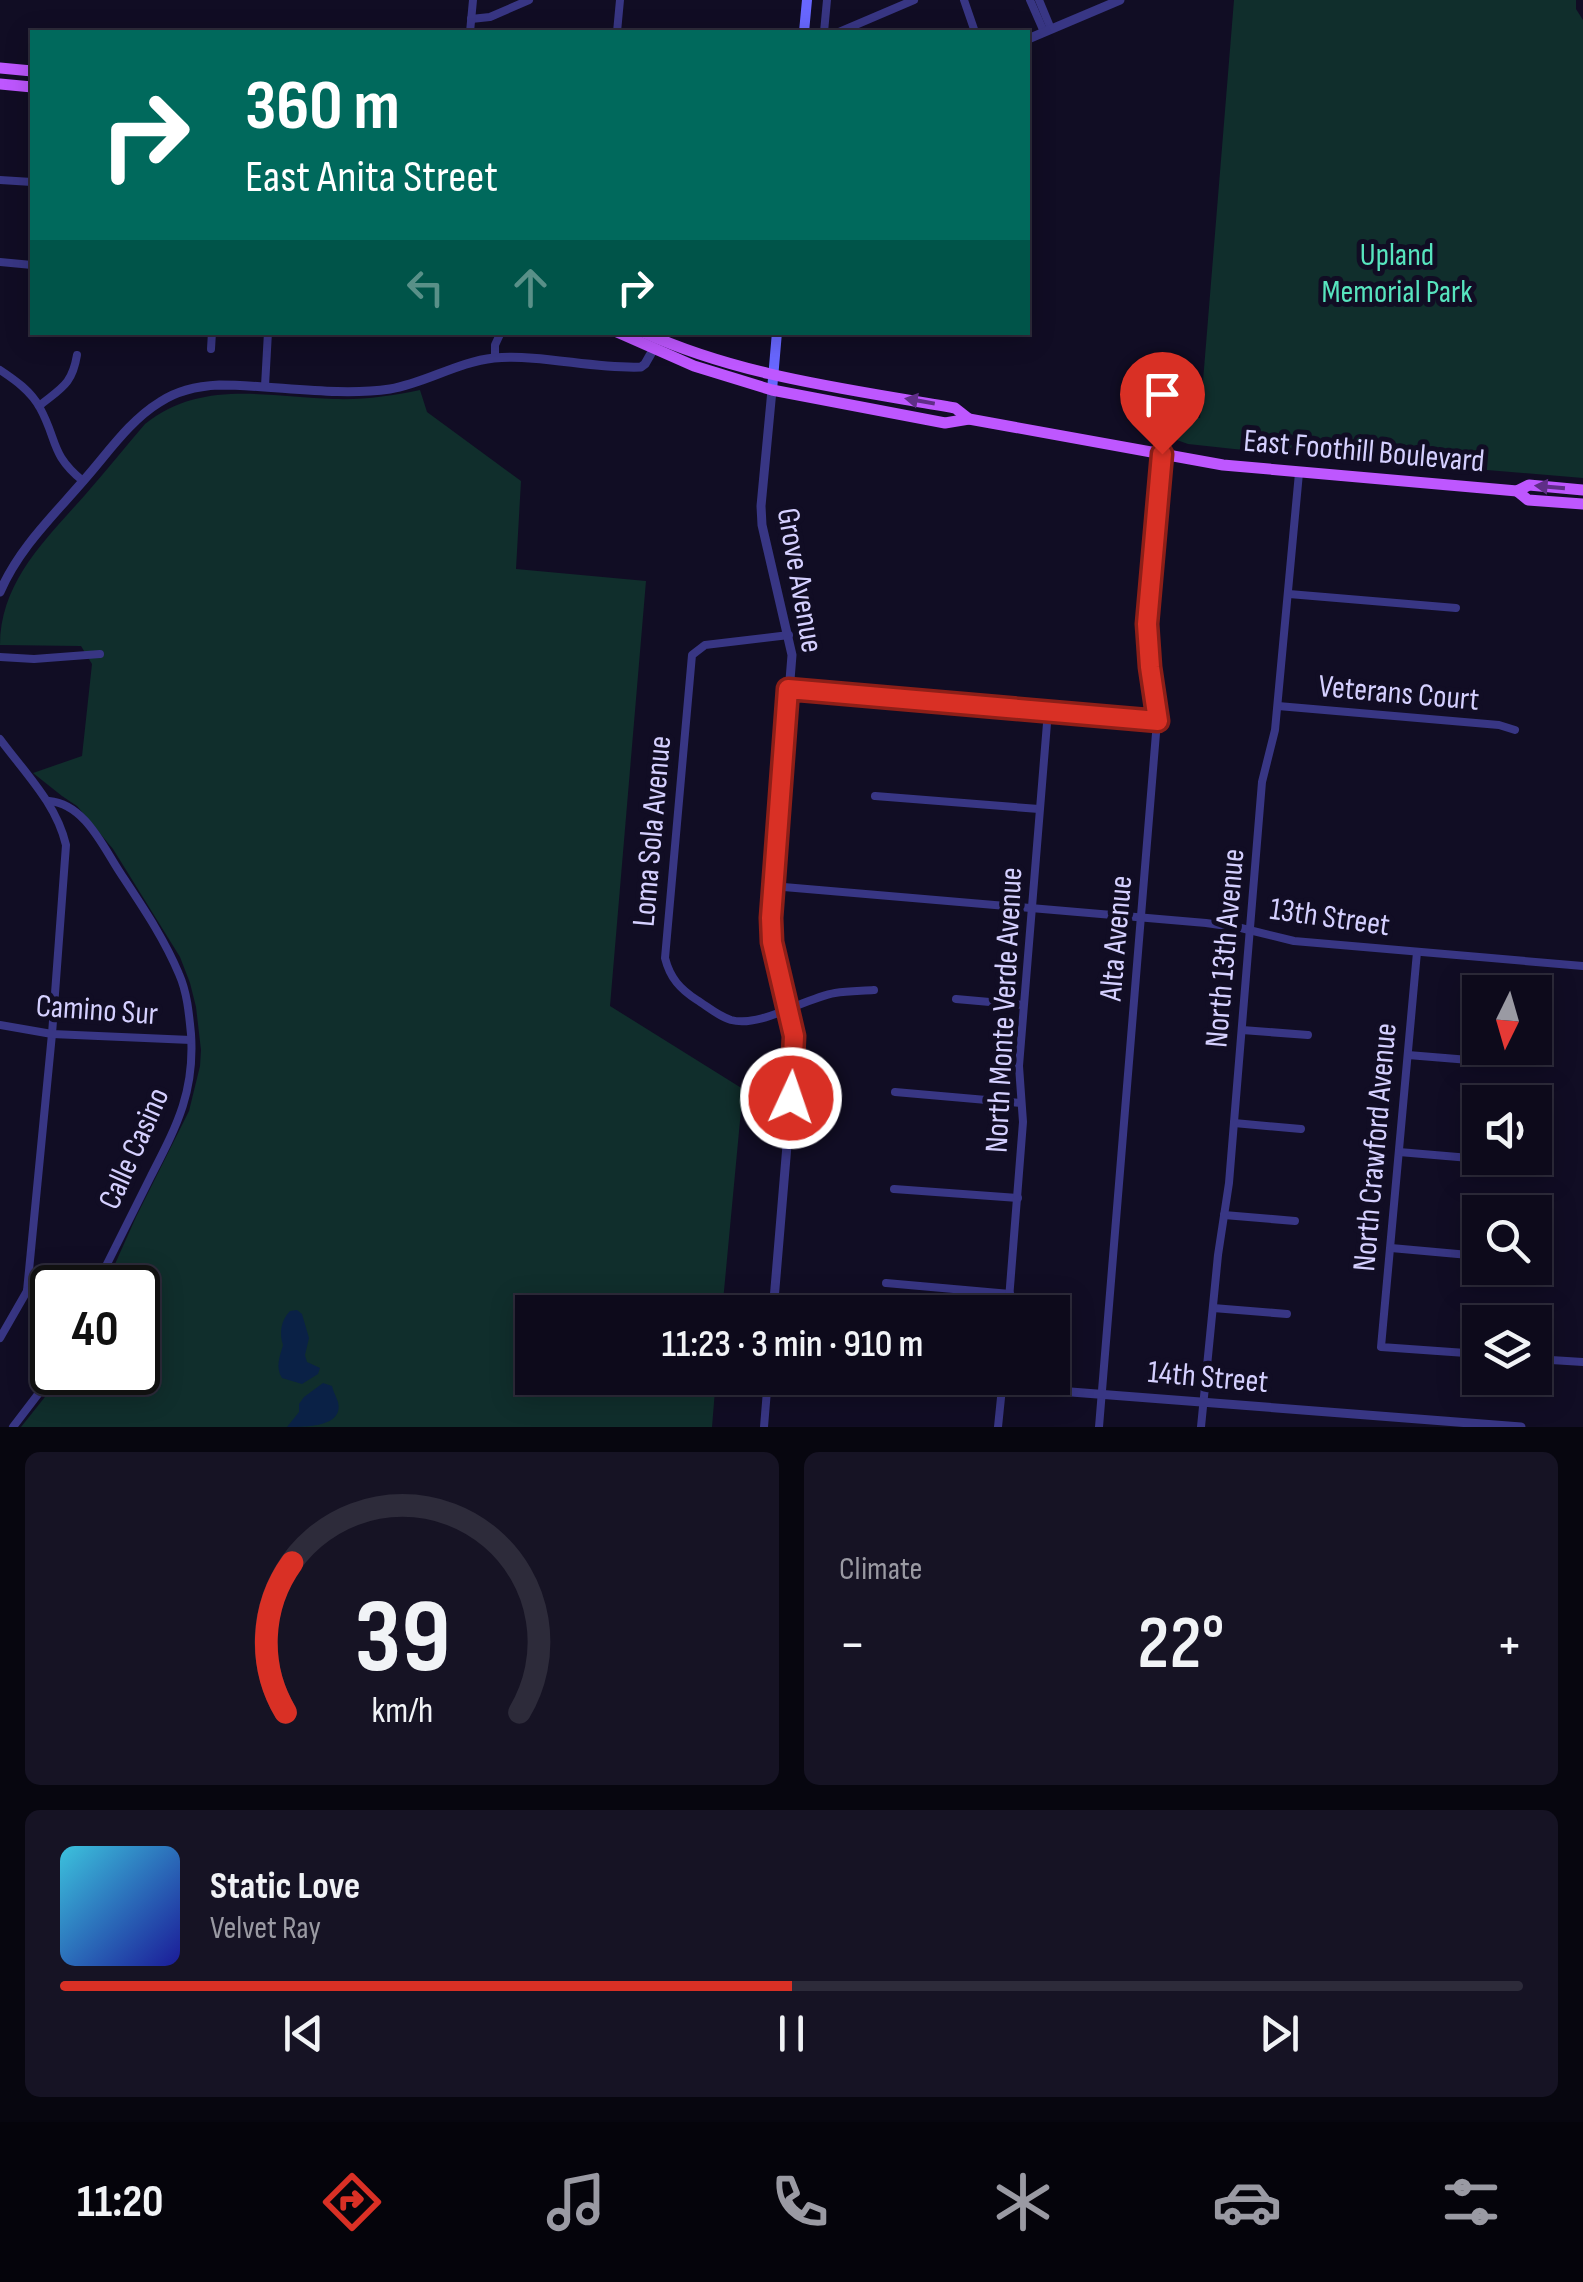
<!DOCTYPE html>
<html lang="en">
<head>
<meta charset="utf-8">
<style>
  body { margin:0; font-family:"Sofia Sans Condensed",sans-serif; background:#161324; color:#f1f3f6; height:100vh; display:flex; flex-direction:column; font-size:38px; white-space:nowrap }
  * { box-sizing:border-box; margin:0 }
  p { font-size:32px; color:#9a9aa3 }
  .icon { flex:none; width:55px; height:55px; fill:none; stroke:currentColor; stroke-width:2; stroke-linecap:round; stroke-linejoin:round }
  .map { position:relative; height:1427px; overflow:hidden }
  .side { display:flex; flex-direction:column; gap:25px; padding:25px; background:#07060f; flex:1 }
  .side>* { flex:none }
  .top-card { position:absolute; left:30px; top:30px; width:1000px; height:305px; border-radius:0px; box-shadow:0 5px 25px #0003,0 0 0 2px #2d2b3a; background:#00695c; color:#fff; overflow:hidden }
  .needle { width:65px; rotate:185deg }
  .tools { position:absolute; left:1462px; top:975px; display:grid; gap:20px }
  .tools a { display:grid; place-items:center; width:90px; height:90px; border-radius:0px; background:#0d0a1b; box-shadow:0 5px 25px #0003,0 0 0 2px #2d2b3a; font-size:50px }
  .speed { position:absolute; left:30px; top:1265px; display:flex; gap:20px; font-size:50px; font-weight:700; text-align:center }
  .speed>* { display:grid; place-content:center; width:130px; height:130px; border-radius:50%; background:#0d0a1b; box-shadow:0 5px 25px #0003,0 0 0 2px #2d2b3a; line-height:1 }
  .speed .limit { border:5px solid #111; border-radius:15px; background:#fff; color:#111 }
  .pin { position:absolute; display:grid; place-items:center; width:85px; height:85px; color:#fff; margin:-102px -42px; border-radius:50% 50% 50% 0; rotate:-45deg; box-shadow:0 0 10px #0007 }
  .pin .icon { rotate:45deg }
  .me { position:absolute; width:110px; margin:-55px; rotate:3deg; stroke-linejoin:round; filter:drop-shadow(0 0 8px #0008) }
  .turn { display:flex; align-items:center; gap:35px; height:210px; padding:0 50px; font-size:45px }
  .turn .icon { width:130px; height:130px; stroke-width:2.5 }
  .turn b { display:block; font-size:70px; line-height:85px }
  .lanes { display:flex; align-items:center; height:95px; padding:0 50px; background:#0003; justify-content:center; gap:50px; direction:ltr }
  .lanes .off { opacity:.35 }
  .big { font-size:75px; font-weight:600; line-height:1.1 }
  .side .tile { flex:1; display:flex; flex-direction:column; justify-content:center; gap:15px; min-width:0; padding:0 35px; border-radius:15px; background:#161324 }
  .side .dial { align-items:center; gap:0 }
  .dial svg { height:260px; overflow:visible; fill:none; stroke:#2d2b3a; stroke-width:7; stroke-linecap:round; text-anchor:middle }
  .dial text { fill:#f1f3f6; stroke:none }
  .song { display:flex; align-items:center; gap:30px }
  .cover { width:120px; height:120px; border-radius:15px; background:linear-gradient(135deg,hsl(190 70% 55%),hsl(240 70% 35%)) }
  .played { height:10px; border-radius:5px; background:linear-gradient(90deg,#d93025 50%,#2d2b3a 50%) }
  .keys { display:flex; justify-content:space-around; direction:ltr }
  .heat { display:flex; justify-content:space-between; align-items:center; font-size:55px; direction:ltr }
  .side .tiles { flex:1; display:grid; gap:25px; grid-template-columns:1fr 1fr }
  .tile:last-child { grid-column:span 2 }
  .trip { position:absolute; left:515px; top:1295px; width:555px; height:100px; border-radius:0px; background:#0d0a1b; box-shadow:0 5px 25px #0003,0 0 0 2px #2d2b3a; font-weight:600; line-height:100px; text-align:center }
  .dock { display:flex; height:160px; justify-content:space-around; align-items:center; background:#05040b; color:#9a9aa3 }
  .dock .icon { width:70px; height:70px }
  .dock .active { color:#d93025 }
  .dock b { font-size:45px; color:#f1f3f6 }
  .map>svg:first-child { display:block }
  .green { fill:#102e2c }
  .water { fill:#0a2146 }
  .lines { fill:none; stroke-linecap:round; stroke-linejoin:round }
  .minor { stroke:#383684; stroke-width:8 }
  .tertiary { stroke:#383684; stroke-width:9 }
  .secondary { stroke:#6867ff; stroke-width:10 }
  .primary { stroke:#be57ff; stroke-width:11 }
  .oneway { fill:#5f2e87 }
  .route-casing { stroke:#8d1f18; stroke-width:25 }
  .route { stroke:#d93025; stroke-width:18 }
  .labels { text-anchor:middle; stroke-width:10; stroke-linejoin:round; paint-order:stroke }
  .park-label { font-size:32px; fill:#57e4be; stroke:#110d24 }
  .street-label { font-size:32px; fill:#d5d0ff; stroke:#110d24 }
</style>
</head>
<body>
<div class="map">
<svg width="1583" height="1427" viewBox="0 0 1583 1427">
  <rect width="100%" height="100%" fill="#110d24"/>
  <!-- green -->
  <g class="green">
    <path d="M1234 0H1576V9L1583 20V478L1234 449 1188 444 1174 439 1180 415 1200 418Z"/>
    <path d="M420 390 427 412 521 481 516 569 646 581 610 1006 743 1089 722 1312H532V1378H716L712 1427H21L64 1373 138 1372V1288L113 1287 115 1264 136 1217 189 1111 200 1066 201 1050 196 1007 190 983 180 957 113 849 77 806 62 796 33 773 82 756 92 664 81 646 0 645C0 582 46 539 85 495 106 471 125 447 145 424 201 379 268 397 334 399 364 400 391 396 420 390Z"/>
  </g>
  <!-- water -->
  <g class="water">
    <path d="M297 1310 302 1314 309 1338 305 1355 307 1362 320 1368 318 1374 302 1384 282 1378C275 1367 280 1356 283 1345 279 1333 281 1320 290 1311Z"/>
    <path d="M323 1383 332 1386C333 1391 336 1396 338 1402 344 1427 306 1427 287 1427L299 1412V1404L304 1397Z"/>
  </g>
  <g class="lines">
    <!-- minor -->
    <g class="minor">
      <path d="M964 0 975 32"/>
      <path d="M1030 0 1044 32"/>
      <path d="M1039 0 1051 29"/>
      <path d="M471 19 490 17 529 0"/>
      <path d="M470 32 473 0"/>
      <path d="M617 32 620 0"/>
      <path d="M824 32 827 0"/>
      <path d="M839 32 914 0"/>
      <path d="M0 180 32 182"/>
      <path d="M0 262 32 265"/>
      <path d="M211 349 212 332"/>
      <path d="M495 358V345L501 332"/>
      <path d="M0 370C15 380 31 391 40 408 58 441 50 454 83 481"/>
      <path d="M265 386 268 332"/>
      <path d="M39 406C61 388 72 385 77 355"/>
      <path d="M1289 594 1456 608"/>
      <path d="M789 635 705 645 692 655 665 958C670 978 680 989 697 1000 708 1007 718 1016 731 1020 761 1028 804 998 835 993 848 991 861 991 874 990"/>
      <path d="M0 657 34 659 100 654"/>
      <path d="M788 689 1157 721"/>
      <path d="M1278 706 1499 725 1515 730"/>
      <path d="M0 739C25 773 56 803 66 845L52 1034 27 1291 0 1338"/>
      <path d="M875 796 1039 809"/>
      <path d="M49 801C85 804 103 847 121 874 142 906 164 938 179 974 187 992 189 1013 191 1034 195 1093 176 1127 150 1178 135 1208 120 1238 105 1268L91 1280 54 1288"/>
      <path d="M772 886 1206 923 1241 928 1294 941 1583 966"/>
      <path d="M1417 952 1381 1347 1480 1354"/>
      <path d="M956 999 1023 1005"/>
      <path d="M0 1025 52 1034 191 1040"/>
      <path d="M1242 1030 1308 1035"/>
      <path d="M1408 1055 1506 1063"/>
      <path d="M895 1092 1021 1103"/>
      <path d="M1234 1123 1301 1129"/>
      <path d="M1399 1152 1505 1161"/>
      <path d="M894 1189 1018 1198"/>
      <path d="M1224 1215 1295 1221"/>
      <path d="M1391 1248 1480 1256"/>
      <path d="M105 1268 108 1278 107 1288"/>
      <path d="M886 1283 1010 1294"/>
      <path d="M27 1291 52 1288"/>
      <path d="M1213 1308 1287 1314"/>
      <path d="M1008 1312 1023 1122 1019 1066 1048 711"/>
      <path d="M1535 1359 1583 1362"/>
      <path d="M13 1427 55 1372"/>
      <path d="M764 1427 768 1378"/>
      <path d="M998 1427 1003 1378"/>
      <path d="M1099 1427 1157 721 1150 667 1147 624 1162 454"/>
      <path d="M1201 1427 1218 1255 1229 1183 1262 782 1275 730 1299 473"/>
    </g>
    <!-- tertiary -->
    <g class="tertiary">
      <path d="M1028 39 1120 0"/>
      <path d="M772 390 761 506 762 525 792 655 771 918C773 967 793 1013 794 1062L773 1312"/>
      <path d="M0 592C19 548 53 516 84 480 108 453 129 421 160 402 178 390 198 386 219 385 274 385 336 397 390 389 426 383 457 362 494 358 543 354 592 369 641 367L645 364 653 350"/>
      <path d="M892 1378 1521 1427"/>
    </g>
    <!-- secondary -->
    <g class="secondary">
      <path d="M804 32 807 0"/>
      <path d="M772 390 777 332"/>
    </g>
    <!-- primary -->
    <g class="primary">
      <path d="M0 68 32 71"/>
      <path d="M0 84 32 87"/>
      <path d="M617 332 694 366 772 390 945 423 969 419 1223 465 1517 491 1529 485 1583 490"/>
      <path d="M643 332C742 377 849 389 955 408L969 419"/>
      <path d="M1517 491 1528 500 1583 504"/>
    </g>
  </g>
  <!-- one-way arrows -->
  <defs><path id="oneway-solid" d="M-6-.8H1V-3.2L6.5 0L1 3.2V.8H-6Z" transform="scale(2.5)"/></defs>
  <g class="oneway">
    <use href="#oneway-solid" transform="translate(920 401) rotate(-170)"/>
    <use href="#oneway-solid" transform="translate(1550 487) rotate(-175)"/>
  </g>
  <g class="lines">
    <defs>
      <path id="route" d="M791 1098 794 1036 772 942 771 918 788 689 1158 721 1150 667 1147 624 1162 454"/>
    </defs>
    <!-- route casing -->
    <use href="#route" class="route-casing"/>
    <!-- route -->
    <use href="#route" class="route"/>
  </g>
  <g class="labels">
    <!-- park labels -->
    <g class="park-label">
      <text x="1397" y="265">Upland<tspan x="1397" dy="37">Memorial Park</tspan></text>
    </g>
    <!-- street labels -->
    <g class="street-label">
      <text transform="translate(1364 450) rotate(5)" y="11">East Foothill Boulevard</text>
      <text transform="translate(801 580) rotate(80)" y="11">Grove Avenue</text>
      <text transform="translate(1399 692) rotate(5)" y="11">Veterans Court</text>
      <text transform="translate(651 831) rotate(-85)" y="11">Loma Sola Avenue</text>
      <text transform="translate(1330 916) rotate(8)" y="11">13th Street</text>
      <text transform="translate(1115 938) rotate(-85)" y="11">Alta Avenue</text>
      <text transform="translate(1224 948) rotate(-85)" y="11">North 13th Avenue</text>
      <text transform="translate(97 1009) rotate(4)" y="11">Camino Sur</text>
      <text transform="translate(1003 1010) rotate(-87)" y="11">North Monte Verde Avenue</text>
      <text transform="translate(1374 1147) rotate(-85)" y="11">North Crawford Avenue</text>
      <text transform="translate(133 1148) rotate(-66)" y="11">Calle Casino</text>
      <text transform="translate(1208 1376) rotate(5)" y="11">14th Street</text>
    </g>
  </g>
</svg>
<div class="tools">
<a><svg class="needle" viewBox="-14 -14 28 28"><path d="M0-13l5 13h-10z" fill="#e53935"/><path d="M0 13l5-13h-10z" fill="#9a9aa3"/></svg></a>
<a><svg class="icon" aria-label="sound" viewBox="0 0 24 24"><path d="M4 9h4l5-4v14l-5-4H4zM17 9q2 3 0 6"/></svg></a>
<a><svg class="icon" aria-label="search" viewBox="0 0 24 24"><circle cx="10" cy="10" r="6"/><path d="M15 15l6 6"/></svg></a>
<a><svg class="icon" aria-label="layers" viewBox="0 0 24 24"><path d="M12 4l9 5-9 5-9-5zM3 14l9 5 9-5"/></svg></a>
</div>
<div class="speed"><div class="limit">40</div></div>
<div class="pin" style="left:1162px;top:454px;background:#d93025"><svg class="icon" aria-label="arrive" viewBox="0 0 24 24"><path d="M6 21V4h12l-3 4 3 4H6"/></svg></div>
<svg class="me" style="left:791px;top:1098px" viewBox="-20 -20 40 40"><circle r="17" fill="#d93025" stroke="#fff" stroke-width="3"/><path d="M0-11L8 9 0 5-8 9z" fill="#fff"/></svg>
<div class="trip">11:23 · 3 min · 910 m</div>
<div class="top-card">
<div class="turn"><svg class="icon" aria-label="right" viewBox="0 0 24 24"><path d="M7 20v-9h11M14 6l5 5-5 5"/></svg><div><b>360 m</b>East Anita Street</div></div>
<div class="lanes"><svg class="icon off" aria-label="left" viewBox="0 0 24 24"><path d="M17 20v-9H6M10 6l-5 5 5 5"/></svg><svg class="icon off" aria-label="ahead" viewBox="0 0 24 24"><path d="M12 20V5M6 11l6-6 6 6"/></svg><svg class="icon" aria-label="right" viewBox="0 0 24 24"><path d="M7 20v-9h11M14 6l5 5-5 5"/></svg></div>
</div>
</div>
<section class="side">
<div class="tiles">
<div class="tile dial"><svg viewBox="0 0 100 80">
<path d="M14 69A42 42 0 1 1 86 69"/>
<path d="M14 69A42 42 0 0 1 16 23" stroke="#d93025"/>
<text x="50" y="56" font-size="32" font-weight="700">39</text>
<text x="50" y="72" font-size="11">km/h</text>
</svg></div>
<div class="tile"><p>Climate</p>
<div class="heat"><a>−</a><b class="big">22°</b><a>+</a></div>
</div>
<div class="tile">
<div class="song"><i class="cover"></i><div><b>Static Love</b><p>Velvet Ray</p></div></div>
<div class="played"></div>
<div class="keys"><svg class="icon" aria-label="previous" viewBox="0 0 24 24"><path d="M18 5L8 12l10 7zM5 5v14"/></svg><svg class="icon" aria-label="pause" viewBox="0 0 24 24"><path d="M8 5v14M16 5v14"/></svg><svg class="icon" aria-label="next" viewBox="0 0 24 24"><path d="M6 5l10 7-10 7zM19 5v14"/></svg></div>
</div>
</div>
</section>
<nav class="dock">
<b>11:20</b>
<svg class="icon active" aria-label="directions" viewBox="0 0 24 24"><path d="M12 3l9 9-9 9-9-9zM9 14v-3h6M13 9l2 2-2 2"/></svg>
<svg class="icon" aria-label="music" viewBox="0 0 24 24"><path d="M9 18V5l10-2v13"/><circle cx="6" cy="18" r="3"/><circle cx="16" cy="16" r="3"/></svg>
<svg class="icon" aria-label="phone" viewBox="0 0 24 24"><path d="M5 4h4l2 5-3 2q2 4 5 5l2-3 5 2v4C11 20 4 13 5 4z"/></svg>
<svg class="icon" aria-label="climate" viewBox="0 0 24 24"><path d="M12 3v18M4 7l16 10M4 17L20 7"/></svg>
<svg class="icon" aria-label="car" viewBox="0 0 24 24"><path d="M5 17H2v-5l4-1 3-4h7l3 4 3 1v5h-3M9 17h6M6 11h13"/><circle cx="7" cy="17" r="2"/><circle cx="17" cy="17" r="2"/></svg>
<svg class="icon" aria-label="filters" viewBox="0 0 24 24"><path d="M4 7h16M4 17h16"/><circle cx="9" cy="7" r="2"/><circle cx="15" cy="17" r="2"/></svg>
</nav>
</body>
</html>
